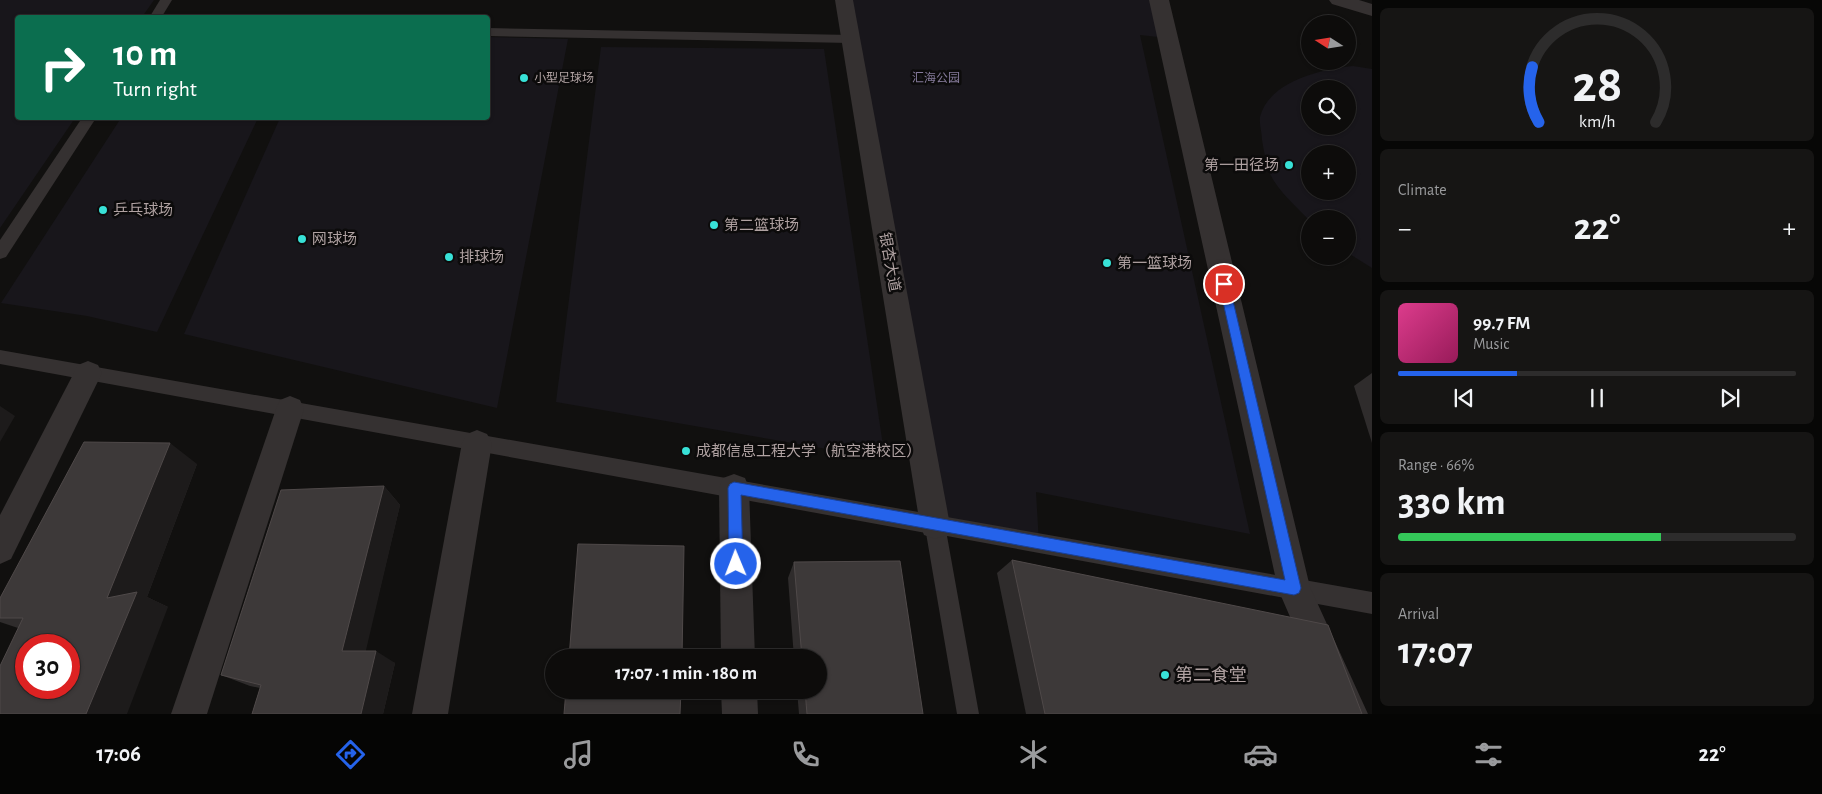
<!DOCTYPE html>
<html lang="en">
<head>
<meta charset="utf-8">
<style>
  body { margin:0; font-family:"Alegreya Sans","Noto Sans SC",sans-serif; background:#161514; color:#f1f3f6; height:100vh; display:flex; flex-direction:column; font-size:19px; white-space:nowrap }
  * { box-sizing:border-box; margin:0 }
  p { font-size:16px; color:#9a9b9d }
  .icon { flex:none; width:28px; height:28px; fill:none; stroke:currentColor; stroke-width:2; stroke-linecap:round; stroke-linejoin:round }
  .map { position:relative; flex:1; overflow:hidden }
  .panel { display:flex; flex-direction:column; gap:8px; padding:8px; background:#070706; width:450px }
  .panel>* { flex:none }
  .hud { position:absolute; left:15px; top:15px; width:475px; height:105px; border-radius:5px; box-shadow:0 1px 4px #0004,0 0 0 1px #2d2c2c; background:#0b6e4f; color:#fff; overflow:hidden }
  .needle { width:32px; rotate:282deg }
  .controls { position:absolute; left:1301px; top:15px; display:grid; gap:10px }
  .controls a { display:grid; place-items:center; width:55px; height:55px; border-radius:50%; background:#0d0c0b; box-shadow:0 1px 4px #0004,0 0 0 1px #2d2c2c; font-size:25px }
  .speed { position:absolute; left:15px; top:634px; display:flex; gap:10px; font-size:25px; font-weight:700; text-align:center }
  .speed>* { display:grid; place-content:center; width:65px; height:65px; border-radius:50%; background:#0d0c0b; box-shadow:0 1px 4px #0004,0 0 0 1px #2d2c2c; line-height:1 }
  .speed .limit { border:8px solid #d22; background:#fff; color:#111 }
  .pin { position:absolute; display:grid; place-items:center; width:42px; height:42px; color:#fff; margin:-21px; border:2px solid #fff; border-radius:50%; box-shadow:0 1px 5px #0007 }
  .me { position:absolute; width:55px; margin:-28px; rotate:359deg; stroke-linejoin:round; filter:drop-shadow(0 0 4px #0008) }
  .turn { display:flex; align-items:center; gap:18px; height:105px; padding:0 15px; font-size:22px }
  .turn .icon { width:65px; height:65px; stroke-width:2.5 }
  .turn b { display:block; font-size:35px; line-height:42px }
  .big { font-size:38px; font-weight:700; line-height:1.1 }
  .panel .widget { flex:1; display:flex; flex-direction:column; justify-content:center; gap:8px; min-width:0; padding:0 18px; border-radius:8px; background:#161514 }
  .panel .dial { align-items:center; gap:0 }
  .dial svg { height:130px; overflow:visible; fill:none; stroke:#2d2c2c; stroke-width:7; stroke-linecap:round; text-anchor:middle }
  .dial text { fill:#f1f3f6; stroke:none }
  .song { display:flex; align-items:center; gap:15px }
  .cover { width:60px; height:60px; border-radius:8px; background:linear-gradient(135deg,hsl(330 70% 55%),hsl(330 70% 35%)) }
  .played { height:5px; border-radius:2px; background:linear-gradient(90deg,#2563eb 30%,#2d2c2c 30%) }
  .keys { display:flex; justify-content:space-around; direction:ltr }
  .heat { display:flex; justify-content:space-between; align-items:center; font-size:28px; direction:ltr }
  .charge { height:8px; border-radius:4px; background:linear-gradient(90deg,#34c759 66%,#2d2c2c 0) }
  .trip { position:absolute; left:545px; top:649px; width:282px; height:50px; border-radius:25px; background:#0d0c0b; box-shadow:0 1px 4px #0004,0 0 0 1px #2d2c2c; font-weight:700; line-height:50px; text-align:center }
  .tabs { display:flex; height:80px; justify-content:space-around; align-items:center; background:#050504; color:#9a9b9d }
  .tabs .icon { width:35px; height:35px }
  .tabs .on { color:#2563eb }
  .tabs b { font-size:22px; color:#f1f3f6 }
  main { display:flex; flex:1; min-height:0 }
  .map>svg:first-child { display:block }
  .green { fill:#18161b; fill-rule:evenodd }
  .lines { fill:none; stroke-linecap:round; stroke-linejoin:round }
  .service { fill:#353131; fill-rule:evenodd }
  .pedestrian { fill:#353131; fill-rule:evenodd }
  .minor { fill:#353131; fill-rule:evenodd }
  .wall { fill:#2f2c2c }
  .shaded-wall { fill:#1d1b1b }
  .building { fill:#3d3939; stroke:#4f4949; fill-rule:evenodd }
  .route { fill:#2563eb; stroke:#184099 }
  .poi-dot { fill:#38e1d7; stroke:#0c0b0b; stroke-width:2 }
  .labels { text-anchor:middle; stroke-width:5; stroke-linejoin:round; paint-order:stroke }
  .far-poi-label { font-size:12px; fill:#b0a2a2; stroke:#0c0b0b; text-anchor:start }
  .far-park-label { font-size:12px; fill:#857a9a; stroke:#0c0b0b }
  .poi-label { font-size:15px; fill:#b0a2a2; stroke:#0c0b0b; text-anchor:start }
  .street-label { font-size:15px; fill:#b0a2a2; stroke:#0c0b0b }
  .near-poi-label { font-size:18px; fill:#b0a2a2; stroke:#0c0b0b; text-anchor:start }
</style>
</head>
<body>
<main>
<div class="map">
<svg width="1372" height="714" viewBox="0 0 1372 714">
  <rect width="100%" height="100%" fill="#11100f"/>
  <!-- green -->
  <g class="green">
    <path d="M0 0H154L142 17 18 18V118H75L0 228Z"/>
    <path d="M844 0H1159L1167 38 1140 35 1250 534 1036 492 1039 543 935 525Z"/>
    <path d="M488 37 568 39 497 408 184 334 280 118H488Z"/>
    <path d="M601 47 824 49 885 459 556 402Z"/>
    <path d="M1353 66 1372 69V268L1348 253V219H1310V221C1297 207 1278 191 1270 174 1266 163 1264 152 1262 140 1262 133 1259 124 1260 117 1269 81 1322 69 1353 66ZM1310 89H1348V126H1310ZM1310 154H1348V191H1310Z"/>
    <path d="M121 118H258L157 332 87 316 1 303Z"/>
  </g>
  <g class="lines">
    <!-- service -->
    <g class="service">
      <path d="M160 0H172L161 18H149Z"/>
      <path d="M488 28 851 35 857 39 851 43 488 36Z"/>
      <path d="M82 118H96L6 257 0 259V240Z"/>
      <path d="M0 350 1372 592V614L947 536 979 714H957L926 533 0 364Z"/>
    </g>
    <!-- pedestrian -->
    <path class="pedestrian" d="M835 0H853L950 525 946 535 935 539 924 535 920 525Z"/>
    <!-- minor -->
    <g class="minor">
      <path d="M1149 0H1169L1310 587 1368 714H1332L1278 589Z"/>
      <path d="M1329 0H1359L1372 4V16L1332 4Z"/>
      <path d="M88 361 98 365 102 373 11 559 0 564V515L78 365Z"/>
      <path d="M290 396 300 400 304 409 207 714H171L276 409 280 400Z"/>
      <path d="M477 430 487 434 492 443 448 714H412L462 443 467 434Z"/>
      <path d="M734 474 745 478 749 488 755 658H721L719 488 723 478Z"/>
      <path d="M721 690H757L758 714H722Z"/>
    </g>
  </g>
  <!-- wall -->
  <g class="wall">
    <path d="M1372 373V443L1354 386Z"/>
    <path d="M197 464 147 597 168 607 18 628 0 622V598Z"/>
    <path d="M384 486 400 505 365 651 395 663 383 714H252L260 688 250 686 221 675Z"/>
    <path d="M1012 560 1362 714H1026L997 573Z"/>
    <path d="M794 562 923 714H799L797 690H819V658H794L788 578Z"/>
  </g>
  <!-- shaded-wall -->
  <g class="shaded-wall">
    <path d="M0 406 15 416 0 442Z"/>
    <path d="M170 443 197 464 147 597 168 607 127 714H86L107 598Z"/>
    <path d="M384 486 400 505 363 663 342 651Z"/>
    <path d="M376 651 395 663 383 714H361Z"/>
  </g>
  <!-- building -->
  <g class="building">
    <path d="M84 442 170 443 107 598 137 592 86 714H0V666L23 618H0V598ZM26 645H69V688H26Z"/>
    <path d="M384 486 342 651H376L361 714H252L261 685 221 675 281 490Z"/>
    <path d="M578 544 684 546 682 658H569Z"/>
    <path d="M1012 560 1328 625 1362 714H1045Z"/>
    <path d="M900 561 923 714H807L805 690H819V658H802L794 562Z"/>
    <path d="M566 690H681L680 714H564Z"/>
  </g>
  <!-- route -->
  <path class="route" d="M1224 280 1229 284 1301 588 1299 593 1294 595 741 495 743 564 741 568 736 570 731 568 729 564 728 488 730 484 734 482 1285 580 1219 284Z"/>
  <!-- markers -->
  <g class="poi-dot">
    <circle cx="524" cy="78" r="5"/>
    <circle cx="1289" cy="165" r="5"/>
    <circle cx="103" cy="210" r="5"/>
    <circle cx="714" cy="225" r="5"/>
    <circle cx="302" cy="239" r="5"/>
    <circle cx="449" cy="257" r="5"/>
    <circle cx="1107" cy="263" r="5"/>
    <circle cx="686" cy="451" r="5"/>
    <circle cx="1165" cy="675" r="5"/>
  </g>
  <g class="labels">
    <!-- far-poi labels -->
    <g class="far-poi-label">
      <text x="534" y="82">小型足球场</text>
    </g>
    <!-- far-park labels -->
    <g class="far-park-label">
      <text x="936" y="82">汇海公园</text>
    </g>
    <!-- poi labels -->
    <g class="poi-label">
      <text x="1279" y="170" text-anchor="end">第一田径场</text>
      <text x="113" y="215">乒乓球场</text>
      <text x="724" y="230">第二篮球场</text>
      <text x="312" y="244">网球场</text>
      <text x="459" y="262">排球场</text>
      <text x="1117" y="268">第一篮球场</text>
      <text x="696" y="456">成都信息工程大学（航空港校区）</text>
    </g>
    <!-- street labels -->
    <g class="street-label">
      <text transform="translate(890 262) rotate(80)" y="5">银杏大道</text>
    </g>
    <!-- near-poi labels -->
    <g class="near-poi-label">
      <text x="1175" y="681">第二食堂</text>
    </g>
  </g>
</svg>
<div class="controls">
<a><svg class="needle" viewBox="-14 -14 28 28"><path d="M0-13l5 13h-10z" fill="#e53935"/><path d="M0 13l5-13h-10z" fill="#9a9b9d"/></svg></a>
<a><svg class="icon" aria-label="search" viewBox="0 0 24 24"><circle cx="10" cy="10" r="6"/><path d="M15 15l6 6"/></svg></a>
<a>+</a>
<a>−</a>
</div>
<div class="speed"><div class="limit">30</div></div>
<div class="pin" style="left:1224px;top:284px;background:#d93025"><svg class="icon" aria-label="arrive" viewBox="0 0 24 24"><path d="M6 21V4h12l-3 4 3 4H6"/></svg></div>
<svg class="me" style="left:736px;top:564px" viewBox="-20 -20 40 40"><circle r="17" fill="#2563eb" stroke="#fff" stroke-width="3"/><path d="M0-11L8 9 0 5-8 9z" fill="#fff"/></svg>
<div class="trip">17:07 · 1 min · 180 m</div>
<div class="hud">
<div class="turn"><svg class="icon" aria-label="right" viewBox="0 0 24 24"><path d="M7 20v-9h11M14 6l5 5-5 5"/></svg><div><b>10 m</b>Turn right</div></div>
</div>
</div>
<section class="panel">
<div class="widget dial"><svg viewBox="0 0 100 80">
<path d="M14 69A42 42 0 1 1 86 69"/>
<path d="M14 69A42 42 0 0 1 10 35" stroke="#2563eb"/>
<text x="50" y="56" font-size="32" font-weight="700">28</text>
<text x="50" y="72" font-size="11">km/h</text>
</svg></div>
<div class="widget"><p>Climate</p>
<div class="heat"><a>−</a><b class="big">22°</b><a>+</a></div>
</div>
<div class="widget">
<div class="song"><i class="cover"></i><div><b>99.7 FM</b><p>Music</p></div></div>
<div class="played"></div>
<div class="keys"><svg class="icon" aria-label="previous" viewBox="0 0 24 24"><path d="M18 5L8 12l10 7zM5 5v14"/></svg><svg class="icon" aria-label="pause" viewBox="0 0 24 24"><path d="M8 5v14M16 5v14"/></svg><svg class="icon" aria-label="next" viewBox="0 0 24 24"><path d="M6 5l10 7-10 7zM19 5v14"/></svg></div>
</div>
<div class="widget"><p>Range · 66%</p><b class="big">330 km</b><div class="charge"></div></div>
<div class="widget"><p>Arrival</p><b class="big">17:07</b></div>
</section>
</main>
<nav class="tabs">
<b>17:06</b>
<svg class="icon on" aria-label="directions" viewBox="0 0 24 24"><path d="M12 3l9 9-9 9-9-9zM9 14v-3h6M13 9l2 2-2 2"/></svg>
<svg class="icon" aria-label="music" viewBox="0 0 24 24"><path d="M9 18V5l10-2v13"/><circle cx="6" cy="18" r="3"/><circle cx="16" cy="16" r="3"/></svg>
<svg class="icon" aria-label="phone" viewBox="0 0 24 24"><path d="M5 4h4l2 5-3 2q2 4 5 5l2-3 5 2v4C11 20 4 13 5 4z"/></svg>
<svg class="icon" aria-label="climate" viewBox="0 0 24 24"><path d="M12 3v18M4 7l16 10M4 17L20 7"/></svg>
<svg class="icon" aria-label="car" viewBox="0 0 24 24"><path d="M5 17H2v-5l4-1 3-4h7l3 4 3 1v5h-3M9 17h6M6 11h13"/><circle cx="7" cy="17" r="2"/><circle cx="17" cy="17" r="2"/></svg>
<svg class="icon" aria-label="filters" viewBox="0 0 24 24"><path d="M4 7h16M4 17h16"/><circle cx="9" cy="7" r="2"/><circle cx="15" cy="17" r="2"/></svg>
<b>22°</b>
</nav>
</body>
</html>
